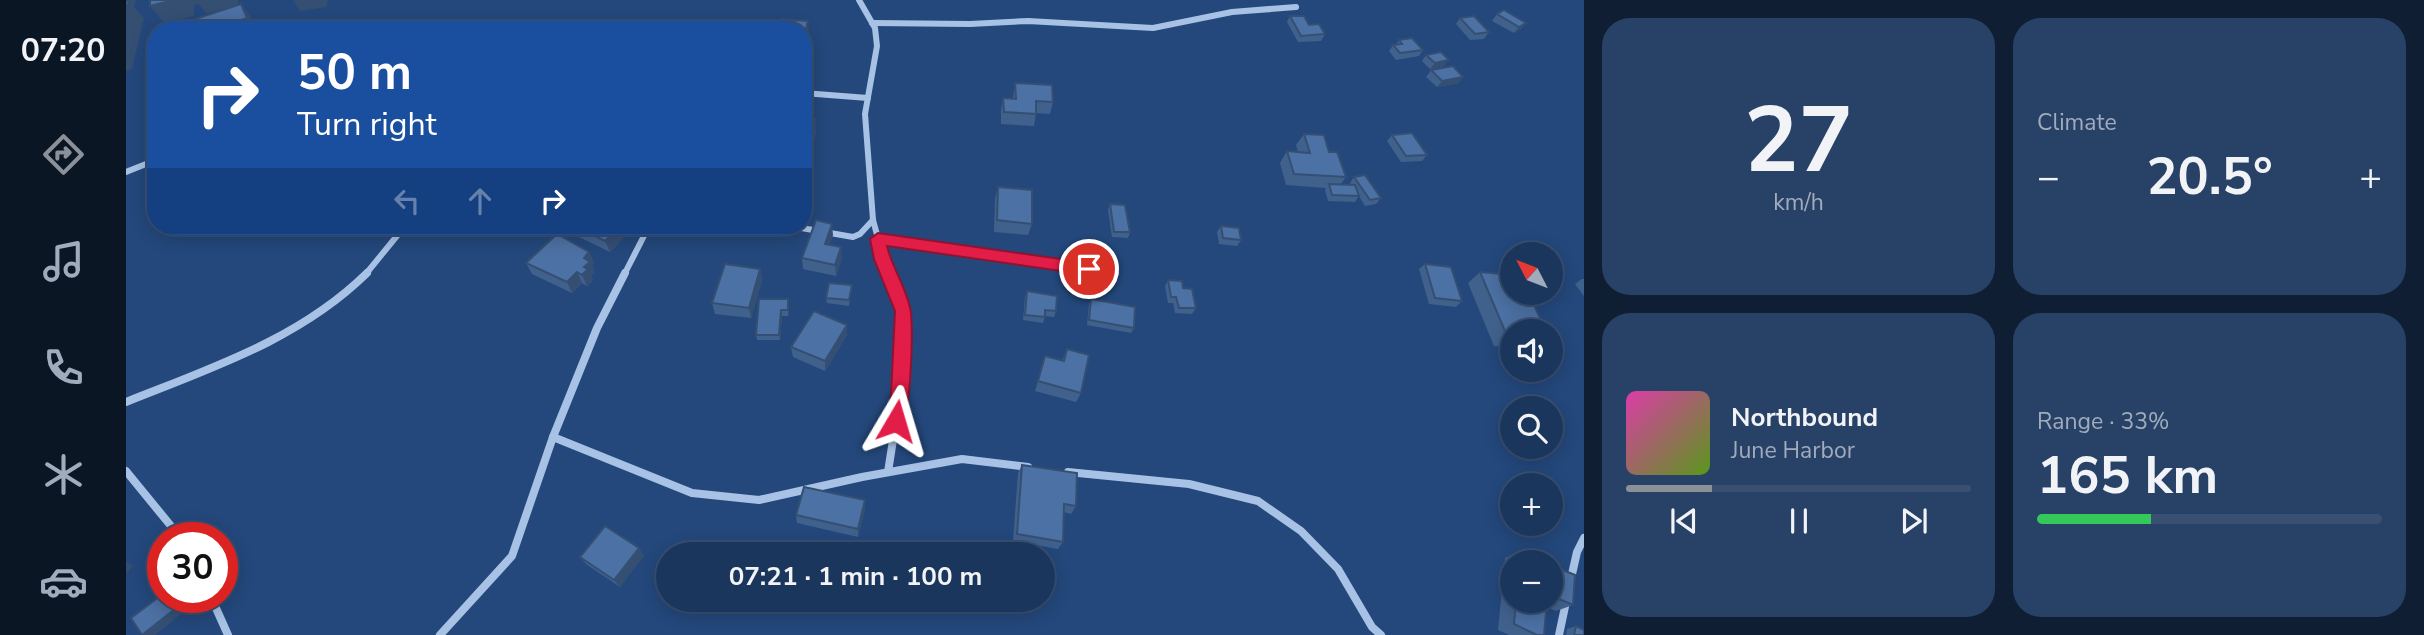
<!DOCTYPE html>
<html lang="en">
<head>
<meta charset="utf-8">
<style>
  body { margin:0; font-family:"Nunito Sans",sans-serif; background:#284166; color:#f1f3f6; height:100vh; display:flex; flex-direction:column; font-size:26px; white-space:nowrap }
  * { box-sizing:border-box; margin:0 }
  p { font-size:23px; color:#a0abbc }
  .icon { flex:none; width:38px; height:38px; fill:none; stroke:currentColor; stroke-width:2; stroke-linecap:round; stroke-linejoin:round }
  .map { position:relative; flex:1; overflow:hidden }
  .side { display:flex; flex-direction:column; gap:18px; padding:18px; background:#0f1e33; width:840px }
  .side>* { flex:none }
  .hud { position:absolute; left:21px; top:21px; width:665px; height:214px; border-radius:28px; box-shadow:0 4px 18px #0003,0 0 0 2px #395072; background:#1a4fa0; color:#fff; overflow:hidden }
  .needle { width:46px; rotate:312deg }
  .tools { position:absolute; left:1374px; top:242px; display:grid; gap:14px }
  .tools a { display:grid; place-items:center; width:63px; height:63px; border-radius:50%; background:#1b365d; box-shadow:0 4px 18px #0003,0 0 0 2px #395072; font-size:35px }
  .speed { position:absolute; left:21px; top:522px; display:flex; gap:14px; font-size:35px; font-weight:700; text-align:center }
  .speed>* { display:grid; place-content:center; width:91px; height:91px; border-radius:50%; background:#1b365d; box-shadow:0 4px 18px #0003,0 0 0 2px #395072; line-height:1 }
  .speed .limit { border:10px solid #d22; background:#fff; color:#111 }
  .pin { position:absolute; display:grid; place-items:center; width:60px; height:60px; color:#fff; margin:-30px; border:4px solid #fff; border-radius:50%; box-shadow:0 2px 7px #0007 }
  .me { position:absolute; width:77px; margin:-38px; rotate:7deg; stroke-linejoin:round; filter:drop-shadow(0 0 5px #0008) }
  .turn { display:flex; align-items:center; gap:24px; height:147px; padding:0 35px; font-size:32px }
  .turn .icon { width:91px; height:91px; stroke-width:2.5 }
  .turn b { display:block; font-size:49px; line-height:60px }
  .lanes { display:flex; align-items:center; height:66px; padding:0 35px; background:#0003; justify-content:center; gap:35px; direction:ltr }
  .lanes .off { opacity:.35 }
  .big { font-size:52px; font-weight:700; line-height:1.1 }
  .side .card { flex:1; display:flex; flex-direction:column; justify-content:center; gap:10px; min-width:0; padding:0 24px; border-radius:28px; background:#284166 }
  .side .dial { align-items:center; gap:0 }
  .dial b { font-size:91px; line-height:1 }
  .song { display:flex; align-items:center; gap:21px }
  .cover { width:84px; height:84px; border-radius:10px; background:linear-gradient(135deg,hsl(320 70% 55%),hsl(90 70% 35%)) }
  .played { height:7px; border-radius:4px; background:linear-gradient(90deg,#8c9099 25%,#395072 25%) }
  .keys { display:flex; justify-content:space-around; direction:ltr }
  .heat { display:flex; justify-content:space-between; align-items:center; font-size:38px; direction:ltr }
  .charge { height:10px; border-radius:5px; background:linear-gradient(90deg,#34c759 33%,#395072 0) }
  .side .tiles { flex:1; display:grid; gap:18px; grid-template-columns:repeat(2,1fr) }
  .trip { position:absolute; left:530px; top:542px; width:399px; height:70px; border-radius:35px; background:#1b365d; box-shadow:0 4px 18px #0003,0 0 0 2px #395072; font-weight:700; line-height:70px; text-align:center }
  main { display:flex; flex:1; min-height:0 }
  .tabs { display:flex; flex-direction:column; width:126px; justify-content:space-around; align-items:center; background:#0b1625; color:#a0abbc }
  .tabs .icon { width:49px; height:49px }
  .tabs .on { color:#8c9099 }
  .tabs b { font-size:32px; color:#f1f3f6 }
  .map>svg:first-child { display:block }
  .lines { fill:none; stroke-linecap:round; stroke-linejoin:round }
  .minor-far1 { stroke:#a8c2e5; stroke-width:6 }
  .minor { stroke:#a8c2e5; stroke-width:8 }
  .wall { fill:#41618d }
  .shaded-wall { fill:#354f73 }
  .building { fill:#4c71a4; stroke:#354f73; stroke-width:2 }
  .route { fill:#e11d48; stroke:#92132f; stroke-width:2 }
</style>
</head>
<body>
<main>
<nav class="tabs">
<b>07:20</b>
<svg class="icon on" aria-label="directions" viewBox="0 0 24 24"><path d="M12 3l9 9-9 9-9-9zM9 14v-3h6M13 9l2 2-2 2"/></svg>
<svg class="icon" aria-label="music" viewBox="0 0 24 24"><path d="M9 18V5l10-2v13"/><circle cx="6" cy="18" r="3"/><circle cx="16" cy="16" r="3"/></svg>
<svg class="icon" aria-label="phone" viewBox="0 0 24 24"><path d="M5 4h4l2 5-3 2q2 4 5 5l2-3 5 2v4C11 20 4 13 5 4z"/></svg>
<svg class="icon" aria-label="climate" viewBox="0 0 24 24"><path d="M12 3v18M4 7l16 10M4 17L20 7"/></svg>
<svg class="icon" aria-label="car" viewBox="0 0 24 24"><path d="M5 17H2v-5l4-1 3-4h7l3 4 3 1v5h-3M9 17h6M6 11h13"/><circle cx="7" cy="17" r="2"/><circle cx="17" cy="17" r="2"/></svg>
</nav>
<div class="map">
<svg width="1458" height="635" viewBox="0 0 1458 635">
  <rect width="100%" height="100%" fill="#24487c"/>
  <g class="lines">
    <!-- minor-far1 -->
    <g class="minor-far1">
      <path d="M733 0 749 28 751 46 739 114 747 220 762 275"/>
      <path d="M746 23 844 24 902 21 1027 28 1106 12 1170 7"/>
      <path d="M677 93 742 98"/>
      <path d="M0 172 30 160"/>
      <path d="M664 226 727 237 734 234 747 220"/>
      <path d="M752 239 990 273"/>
      <path d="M239 275 279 226"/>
      <path d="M498 275 523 226"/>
    </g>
    <!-- minor -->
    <g class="minor">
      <path d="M762 273 777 311 774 395 762 472"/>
      <path d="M0 402C85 368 174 339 241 273"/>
      <path d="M427 437 566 493 633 500 736 477 836 459 902 467"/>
      <path d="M0 471 54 537"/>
      <path d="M942 472 1063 484 1132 501 1175 531 1212 569 1246 627 1255 635"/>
      <path d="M1444 583 1451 552 1458 538"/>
      <path d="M85 597 102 635"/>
      <path d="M314 635 386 556 427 437 471 328 499 273"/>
      <path d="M1433 635 1440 602"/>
    </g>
  </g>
  <!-- wall -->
  <g class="wall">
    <path d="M1371 14 1400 23 1395 29 1388 33 1366 21Z"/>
    <path d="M1164 16 1183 25 1199 34 1195 41 1172 42 1161 22Z"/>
    <path d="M1334 18 1363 32 1358 39 1344 40 1330 24Z"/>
    <path d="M1273 40 1297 50 1293 56 1270 60 1263 51 1267 45H1270Z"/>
    <path d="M1300 55 1318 66 1304 69 1296 61Z"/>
    <path d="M1305 70 1333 83 1311 87 1300 77Z"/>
    <path d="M889 83 927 102 924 114 910 113 908 126 875 124V110L877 98H887Z"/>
    <path d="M677 118 690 131 683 166 677 165Z"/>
    <path d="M1178 134 1203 152 1220 177 1214 185H1225L1224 183 1228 177 1255 198 1250 204 1239 206 1233 196 1229 202 1202 201 1199 190 1200 188 1160 185 1154 163 1161 151 1172 152 1170 145Z"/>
    <path d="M1266 135 1301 155 1296 161 1275 162 1261 141Z"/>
    <path d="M872 187 906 224 902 235 868 232 869 199Z"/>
    <path d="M984 204 1004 232 1002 238 986 237 982 210Z"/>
    <path d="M447 226H503L505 230 484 252 451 236Z"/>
    <path d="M1095 226 1115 240 1111 246 1093 244 1091 232Z"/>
    <path d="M707 235 703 245 716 258 710 276 677 269 676 258Z"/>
    <path d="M463 252 468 263 466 266 469 273 465 276 467 280 461 286 456 283 446 293 406 274 400 263Z"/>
    <path d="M1299 264 1336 301 1330 307 1303 304 1293 269Z"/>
    <path d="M634 269 636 280 625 318 589 314 586 303Z"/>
    <path d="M1354 272 1386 331V347L1368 346 1342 283Z"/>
    <path d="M1456 279H1458V296L1449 284Z"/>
    <path d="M1042 280 1057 288 1070 308 1066 314 1049 313 1047 303H1042L1039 286Z"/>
    <path d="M726 285 723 306 701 303 700 298Z"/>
    <path d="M901 291 930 311 928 317 919 316 917 323 897 320 899 297Z"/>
    <path d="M633 299 663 304 662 316H656L654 340H631L630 335Z"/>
    <path d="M965 299 1008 328 1005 333 961 325 963 304Z"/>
    <path d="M721 335 699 371 667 357 665 347Z"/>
    <path d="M941 349 955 393 950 402 909 391 919 356 936 361Z"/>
    <path d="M896 465 950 506 945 514 938 512 937 542 932 549 887 541 892 473Z"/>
    <path d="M739 508 732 537 671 523 670 515Z"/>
    <path d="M1394 551 1418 562H1386V600H1424V565L1447 605 1430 611 1421 607 1418 635H1383L1372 630 1379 558Z"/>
    <path d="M518 555 494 587 460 564 454 557Z"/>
    <path d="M1450 626 1458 635H1440L1441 629Z"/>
  </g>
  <!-- shaded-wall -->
  <g class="shaded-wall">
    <path d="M0 0H10L8 7 18 18 6 69 0 71Z"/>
    <path d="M48 0H112V6L80 13 73 4 68 5V16L38 23 24 6Z"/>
    <path d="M167 0H202L200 7 174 11Z"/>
    <path d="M115 4 124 16 130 30H86Z"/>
    <path d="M682 21 683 33 677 56V40Z"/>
    <path d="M1400 23 1395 29 1388 33 1393 27Z"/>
    <path d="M1323 60 1318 66 1304 69 1309 63Z"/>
    <path d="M1337 77 1333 83 1311 87 1316 81Z"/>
    <path d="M689 119 690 131 683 166V154Z"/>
    <path d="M706 224 707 235 699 255V244Z"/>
    <path d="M494 226H503L505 230 484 252 479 241Z"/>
    <path d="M715 247 716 258 710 276 709 265Z"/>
    <path d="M463 252 468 263 466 266 469 273 465 276 467 280 461 286 456 275 458 267V258Z"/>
    <path d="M634 269 636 280 625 318 623 308Z"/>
    <path d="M451 272 456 283 446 293 441 282Z"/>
    <path d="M655 310 656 316 654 340 653 335Z"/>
    <path d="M721 325V335L699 371V361Z"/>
    <path d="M739 500V508L732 537V529Z"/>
    <path d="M513 548 518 555 494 587 488 580Z"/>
    <path d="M0 561 7 566 0 574Z"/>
    <path d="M64 597H74L75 598 29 635H16Z"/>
  </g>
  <!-- building -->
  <g class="building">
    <path d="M24 0H48L24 6Z"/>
    <path d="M0 1H3L0 14Z"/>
    <path d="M115 4 121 18 86 30H48L62 25 60 22Z"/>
    <path d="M1378 10 1400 23 1393 27 1371 14Z"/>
    <path d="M1164 16H1178L1183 25 1193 24 1199 34 1175 36Z"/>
    <path d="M1348 16 1363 32 1349 34 1334 18Z"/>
    <path d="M655 19 682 21 677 40V30H652Z"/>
    <path d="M1286 38 1297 50 1274 53 1267 45 1276 44 1273 40Z"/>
    <path d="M1315 52 1323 60 1309 63 1300 55Z"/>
    <path d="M1327 66 1337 77 1316 81 1305 70Z"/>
    <path d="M889 83 926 85 927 102 910 101V114L878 112 877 98 890 99Z"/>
    <path d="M677 118 689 119 683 154 677 153Z"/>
    <path d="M1286 133 1301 155 1280 156 1266 135Z"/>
    <path d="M1178 134 1198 135 1203 152H1211L1220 177 1168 174 1161 151 1184 153Z"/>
    <path d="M1239 175 1255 198 1244 200 1228 177Z"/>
    <path d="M1203 184 1229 185 1233 196 1206 195Z"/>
    <path d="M872 187 906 190V224L871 220Z"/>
    <path d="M984 204 999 205 1004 232H988Z"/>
    <path d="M690 220 706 224 699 244 715 247 709 265 676 258Z"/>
    <path d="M449 226H494L479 241Z"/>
    <path d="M1095 226 1113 228 1115 240 1097 238Z"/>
    <path d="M431 234 463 252 458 258 464 262 458 267 462 269 456 275 451 272 441 282 400 263Z"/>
    <path d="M599 264 634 269 623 308 586 303Z"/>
    <path d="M1299 264 1325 267 1336 301 1309 298Z"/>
    <path d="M1354 272 1386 275V292H1402L1420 331H1386V336H1381Z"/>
    <path d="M1042 280 1056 281 1057 288 1066 289 1070 308H1053L1050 297H1045Z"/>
    <path d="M703 283 726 285 723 300 700 298Z"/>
    <path d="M901 291 931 296 930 311 919 310V317L899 315Z"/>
    <path d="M633 299H662V310H655L653 335H630Z"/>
    <path d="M965 299 1009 307 1008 328 963 320Z"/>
    <path d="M688 311 721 325 699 361 665 347Z"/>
    <path d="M941 349 963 355 955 393 912 381 919 356 938 361Z"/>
    <path d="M896 465 951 473 950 506 938 504 937 542 891 534Z"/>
    <path d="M678 487 739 500 732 529 670 515Z"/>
    <path d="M479 526 513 548 488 580 454 557Z"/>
    <path d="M1394 551 1418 562H1393Z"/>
    <path d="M1424 565 1449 575 1447 605 1424 595Z"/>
    <path d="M37 594V597H64L16 635 5 618Z"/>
    <path d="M1390 600H1421L1418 635H1411L1388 624Z"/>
    <path d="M1450 626 1458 630V635H1448Z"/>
  </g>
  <!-- route -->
  <path class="route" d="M752 233 963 263 971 269 963 275 761 246C766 268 782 290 785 313 787 335 785 407 776 426L770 429 764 426 761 421 765 395 769 311 748 259 744 239Z"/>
</svg>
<div class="tools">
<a><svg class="needle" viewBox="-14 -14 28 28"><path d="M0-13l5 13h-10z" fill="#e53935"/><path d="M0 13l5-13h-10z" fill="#a0abbc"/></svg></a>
<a><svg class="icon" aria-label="sound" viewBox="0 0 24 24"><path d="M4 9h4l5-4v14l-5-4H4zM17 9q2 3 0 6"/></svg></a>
<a><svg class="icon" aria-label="search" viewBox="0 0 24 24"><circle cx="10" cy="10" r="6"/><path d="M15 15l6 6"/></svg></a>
<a>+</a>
<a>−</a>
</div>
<div class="speed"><div class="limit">30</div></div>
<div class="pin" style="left:963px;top:269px;background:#d93025"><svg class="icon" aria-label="arrive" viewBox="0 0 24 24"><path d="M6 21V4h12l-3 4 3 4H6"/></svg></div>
<svg class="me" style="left:770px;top:421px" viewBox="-20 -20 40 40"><path d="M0-17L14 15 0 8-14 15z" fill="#e11d48" stroke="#fff" stroke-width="4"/></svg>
<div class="trip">07:21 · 1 min · 100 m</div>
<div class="hud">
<div class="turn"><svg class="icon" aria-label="right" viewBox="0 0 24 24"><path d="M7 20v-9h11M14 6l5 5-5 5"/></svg><div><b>50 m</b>Turn right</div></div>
<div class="lanes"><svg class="icon off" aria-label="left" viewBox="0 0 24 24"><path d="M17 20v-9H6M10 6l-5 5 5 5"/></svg><svg class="icon off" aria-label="ahead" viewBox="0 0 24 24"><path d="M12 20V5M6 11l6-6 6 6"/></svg><svg class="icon" aria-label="right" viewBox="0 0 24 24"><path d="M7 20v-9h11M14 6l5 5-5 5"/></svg></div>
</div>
</div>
<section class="side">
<div class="tiles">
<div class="card dial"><b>27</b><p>km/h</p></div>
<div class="card"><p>Climate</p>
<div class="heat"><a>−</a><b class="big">20.5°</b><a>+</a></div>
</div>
<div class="card">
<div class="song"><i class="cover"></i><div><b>Northbound</b><p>June Harbor</p></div></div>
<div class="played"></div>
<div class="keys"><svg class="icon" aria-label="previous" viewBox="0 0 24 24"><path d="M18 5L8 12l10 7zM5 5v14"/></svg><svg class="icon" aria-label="pause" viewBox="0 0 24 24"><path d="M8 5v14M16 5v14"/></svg><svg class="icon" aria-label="next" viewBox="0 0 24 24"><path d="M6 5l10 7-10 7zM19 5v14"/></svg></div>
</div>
<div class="card"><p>Range · 33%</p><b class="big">165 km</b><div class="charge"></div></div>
</div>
</section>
</main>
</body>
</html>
